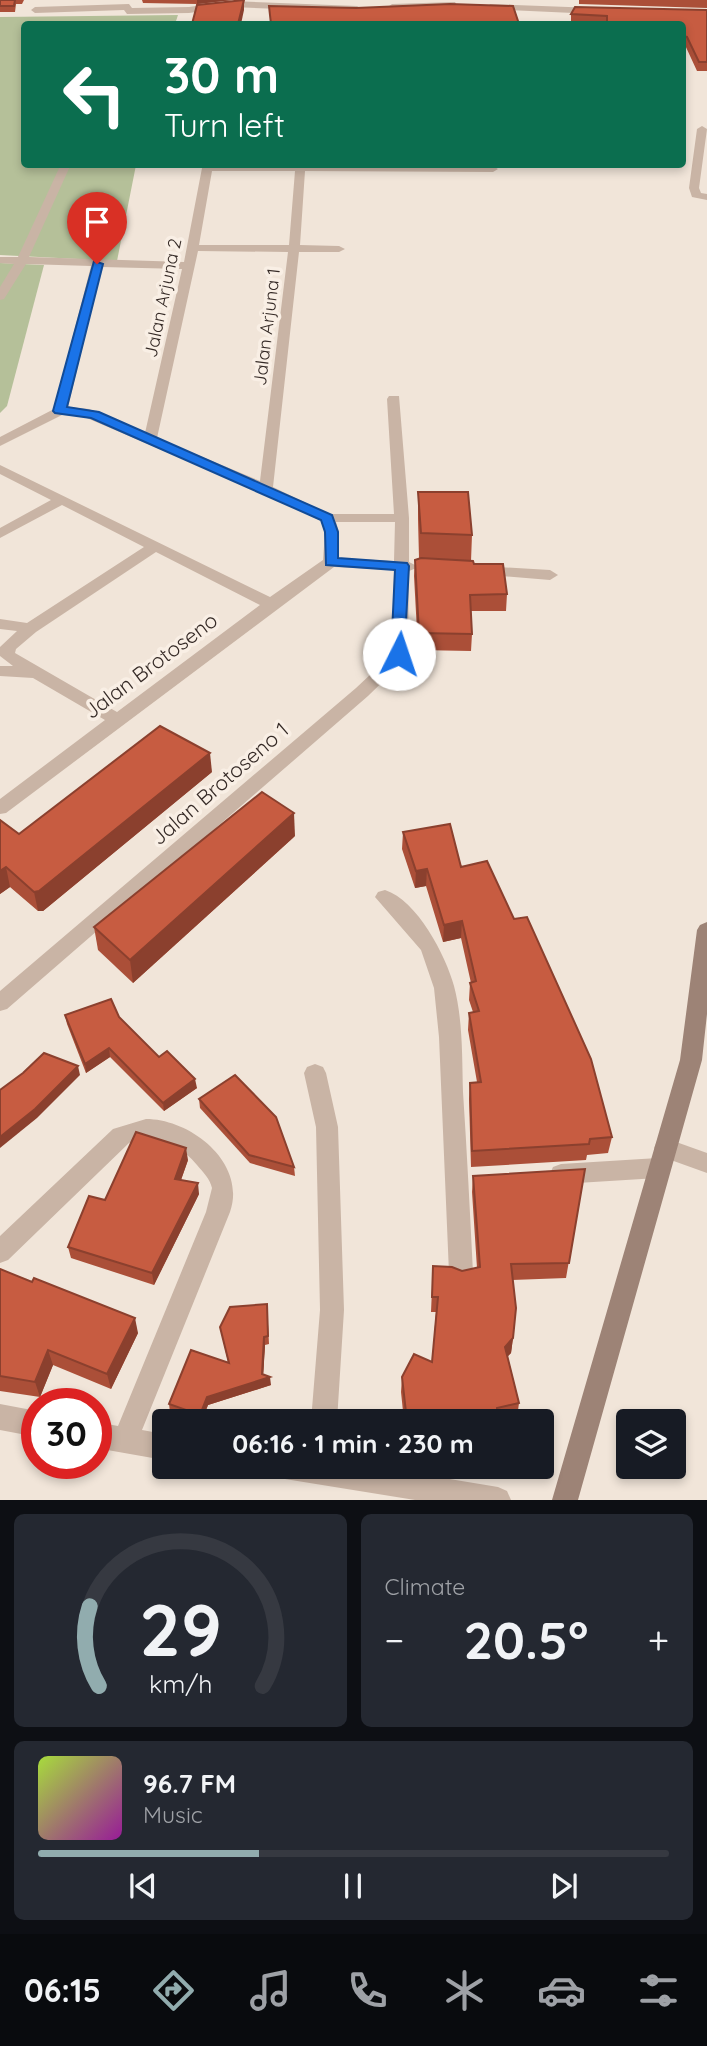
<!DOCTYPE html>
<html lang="en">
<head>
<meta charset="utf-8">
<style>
  body { margin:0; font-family:Quicksand,sans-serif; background:#242831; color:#f1f3f6; height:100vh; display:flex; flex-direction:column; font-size:26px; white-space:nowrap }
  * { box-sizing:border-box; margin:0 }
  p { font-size:23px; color:#9ea1a6 }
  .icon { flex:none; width:38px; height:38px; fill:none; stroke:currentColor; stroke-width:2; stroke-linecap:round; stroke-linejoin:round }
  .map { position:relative; height:1500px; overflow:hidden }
  .drawer { display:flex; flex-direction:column; gap:14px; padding:14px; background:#0d0f14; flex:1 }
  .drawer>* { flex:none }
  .top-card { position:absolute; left:21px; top:21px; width:665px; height:147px; border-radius:7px; box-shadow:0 4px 10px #0003; background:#0b6e4f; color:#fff; overflow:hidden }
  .fabs { position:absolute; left:616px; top:1409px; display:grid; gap:14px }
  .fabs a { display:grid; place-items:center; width:70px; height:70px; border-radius:7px; background:#171b24; box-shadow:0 4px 10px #0003; font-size:35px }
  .speed { position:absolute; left:21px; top:1388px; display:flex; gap:14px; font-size:35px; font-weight:700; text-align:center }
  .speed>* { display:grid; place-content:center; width:91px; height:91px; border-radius:50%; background:#171b24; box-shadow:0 4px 10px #0003; line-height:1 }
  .speed .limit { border:10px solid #d22; background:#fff; color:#111 }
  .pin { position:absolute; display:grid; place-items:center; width:60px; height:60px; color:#fff; margin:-72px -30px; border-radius:50% 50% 50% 0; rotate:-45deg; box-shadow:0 0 7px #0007 }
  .pin .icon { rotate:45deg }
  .me { position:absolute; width:77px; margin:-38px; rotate:4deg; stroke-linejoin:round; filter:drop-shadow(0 0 5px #0008) }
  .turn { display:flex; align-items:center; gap:24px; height:147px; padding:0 28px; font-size:32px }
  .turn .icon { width:91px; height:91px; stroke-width:2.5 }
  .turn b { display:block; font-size:49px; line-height:60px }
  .big { font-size:52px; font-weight:700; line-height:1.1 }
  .drawer .widget { flex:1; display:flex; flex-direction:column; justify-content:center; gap:10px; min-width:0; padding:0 24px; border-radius:10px; background:#242831 }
  .drawer .dial { align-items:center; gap:0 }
  .dial svg { height:182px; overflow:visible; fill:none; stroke:#363941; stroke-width:7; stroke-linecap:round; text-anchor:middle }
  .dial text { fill:#f1f3f6; stroke:none }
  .song { display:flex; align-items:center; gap:21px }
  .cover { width:84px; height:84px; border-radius:10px; background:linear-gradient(135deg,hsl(80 70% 55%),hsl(300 70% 35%)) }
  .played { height:7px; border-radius:4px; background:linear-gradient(90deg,#91acae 35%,#363941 35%) }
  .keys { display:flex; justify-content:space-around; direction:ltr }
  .heat { display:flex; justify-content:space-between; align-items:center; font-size:38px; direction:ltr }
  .drawer .tiles { flex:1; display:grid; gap:14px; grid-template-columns:1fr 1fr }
  .widget:last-child { grid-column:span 2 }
  .trip { position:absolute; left:152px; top:1409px; width:402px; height:70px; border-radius:7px; background:#171b24; box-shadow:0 4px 10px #0003; font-weight:700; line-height:70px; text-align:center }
  .tabs { display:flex; height:112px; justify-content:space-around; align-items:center; background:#090b0e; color:#9ea1a6 }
  .tabs .icon { width:49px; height:49px }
  .tabs .selected { color:#91acae }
  .tabs b { font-size:32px; color:#f1f3f6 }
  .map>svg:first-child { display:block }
  .green { fill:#b5c099 }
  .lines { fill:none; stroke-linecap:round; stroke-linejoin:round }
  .street { fill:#c9b4a5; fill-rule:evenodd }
  .secondary { fill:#9d8376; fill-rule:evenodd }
  .wall { fill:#ab4f38 }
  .shaded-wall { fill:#8b402e }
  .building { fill:#c75c41; stroke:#8b402e; stroke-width:2 }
  .route { fill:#1a73e8; stroke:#114b97; stroke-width:2 }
  .labels { text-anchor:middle; stroke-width:7; stroke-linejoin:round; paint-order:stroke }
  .far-street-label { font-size:18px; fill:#352a26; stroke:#f9efe5 }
  .street-label { font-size:21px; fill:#352a26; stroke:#f9efe5 }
</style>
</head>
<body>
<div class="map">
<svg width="707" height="1500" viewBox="0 0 707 1500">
  <rect width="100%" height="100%" fill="#f1e5d9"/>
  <!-- green -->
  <g class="green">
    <path d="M178 15 175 24H24V164L136 165 117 261 0 255V17Z"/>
    <path d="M0 263 44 265 7 406 0 413Z"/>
  </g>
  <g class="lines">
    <!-- street -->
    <g class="street">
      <path d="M232 1 357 6 361 9 357 12 232 7 189 13 127 14 124 10 35 13 31 10 35 7 129 4 132 8 189 7Z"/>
      <path d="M455 2 458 7 392 10 388 7 392 4Z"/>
      <path d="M490 4 595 8 599 11 595 14 487 9Z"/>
      <path d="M702 126 707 129 699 188 701 193 707 194V200L692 197 689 188 697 129Z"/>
      <path d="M61 164H71L29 257 184 262 202 168 207 165 493 166 498 169 493 172 305 171 300 245 339 246 345 249 339 252H299L273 487 329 514H394L387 399 389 396H399L409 518V562L419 567 409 571 408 648 401 664 368 696 7 1009 0 1011V991L356 688 388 658 392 648 394 570 334 567 6 813 0 814V799L105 720 33 678 0 676V666H13L0 656V647L17 631 0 629V619L27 623 144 547 62 505 0 538V528L51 500 0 474V465L270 597 323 560 325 532 321 521 261 492 82 416 62 415 0 446V437L54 409 91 266 26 264 4 299 0 300V287L14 264 0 263V257H18ZM212 171H295L289 245H199ZM198 251 288 252 260 481 157 438ZM102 267 182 269 145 433 89 409 68 407ZM336 522H395L394 561 339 558V532ZM156 552 260 605 117 712 15 653 16 649 36 632Z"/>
      <path d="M481 566 550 570 558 575 550 580 476 574 473 571 476 568Z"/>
      <path d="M385 890C417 900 446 956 454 986 463 1020 462 1058 463 1092 467 1153 470 1213 473 1273L469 1281 461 1284 453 1281 449 1273 439 1037 434 988 421 950 375 897 378 892Z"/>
      <path d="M315 1064 323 1067 326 1073 338 1127 344 1310 337 1421H311L320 1310 316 1127 304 1073 307 1067Z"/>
      <path d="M146 1119C191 1119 247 1163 230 1212L142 1430 164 1434V1460L96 1448V1422L118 1426 206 1212 212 1188C210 1179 203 1172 197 1165 179 1144 157 1132 129 1143L8 1260 0 1263V1236L113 1129Z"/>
      <path d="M665 1138 707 1153V1173L657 1155 654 1148 657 1141Z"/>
      <path d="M658 1158 666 1161 669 1168 666 1175 658 1178 561 1184 553 1181 550 1174 553 1167 561 1164Z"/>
      <path d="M0 1404 37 1411V1437L0 1430Z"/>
      <path d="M272 1466H371L498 1487 507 1491 511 1500H415L285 1479 276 1475Z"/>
    </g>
    <!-- secondary -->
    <path class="secondary" d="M707 922V1014L702 1060 578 1500H552L680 1060 697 930 700 925Z"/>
  </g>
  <!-- wall -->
  <g class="wall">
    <path d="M0 0H24L22 4H16L15 12H0Z"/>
    <path d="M142 0H232L197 4 143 3Z"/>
    <path d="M579 0H707V8L579 4Z"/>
    <path d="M707 10V71H697L685 45H682V24H607L571 23V14Z"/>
    <path d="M418 492 472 535 471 561 507 594 506 611H471L472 634 471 651 418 650 414 576 415 560 419 558 418 519Z"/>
    <path d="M212 772 43 911H38L10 887 0 894V820L19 834Z"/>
    <path d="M403 832 461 867 612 1137 608 1153 587 1155 586 1160 471 1167 469 1099 470 1083 477 1082 468 1030 469 1013 473 1012 469 1000 470 983H471L461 938 443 942 426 886 415 888 402 849Z"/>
    <path d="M295 836 133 983 98 950 94 927Z"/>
    <path d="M65 1015 119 1017 159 1057 197 1088 164 1111 110 1057 86 1073 67 1024Z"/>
    <path d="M199 1099 294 1167 295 1176 250 1163 200 1108Z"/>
    <path d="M188 1160 181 1180 199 1194 154 1285 71 1258 68 1247 105 1200Z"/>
    <path d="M585 1169 566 1278 512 1280 513 1338 511 1353 507 1357 519 1403 517 1418 501 1421H404L401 1392 402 1377 432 1362 436 1312H431L433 1266 462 1271 477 1268 472 1192 473 1176Z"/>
    <path d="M0 1269 138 1333 111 1389 53 1365 40 1397 0 1391Z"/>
    <path d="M267 1304 269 1344 265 1345 263 1375 271 1385 208 1405 202 1421H197L170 1412 169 1404 228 1362 220 1327Z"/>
    <path d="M421 1466H501L500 1472 452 1473Z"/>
  </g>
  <!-- shaded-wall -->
  <g class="shaded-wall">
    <path d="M197 0H232L197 4Z"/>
    <path d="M244 0V10L241 24H238Z"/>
    <path d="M210 753 212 772 43 911H38L34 892Z"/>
    <path d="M294 813 295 836 133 983 130 960Z"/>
    <path d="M6 867 10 887 0 894V871Z"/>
    <path d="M427 869 426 886 415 888 416 871Z"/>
    <path d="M462 921 461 938 443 942 444 925Z"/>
    <path d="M109 1048 110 1057 86 1073 85 1064Z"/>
    <path d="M78 1066 80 1075 37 1118 0 1148V1137Z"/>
    <path d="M195 1079 197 1088 164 1111 163 1103Z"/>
    <path d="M186 1148 188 1160 177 1191 175 1179Z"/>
    <path d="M198 1183 199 1194 154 1285 152 1273Z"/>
    <path d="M135 1318 138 1333 111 1389 107 1374Z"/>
    <path d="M264 1337 265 1345 263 1379 270 1377 271 1385 208 1405 201 1421 200 1415 207 1397 262 1374Z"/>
    <path d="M513 1338 511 1353 502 1362 505 1347Z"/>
    <path d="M48 1350 53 1365 40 1397 35 1382Z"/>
  </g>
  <!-- building -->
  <g class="building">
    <path d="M0 0H15L14 6H0Z"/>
    <path d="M244 0 238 24H192L197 5Z"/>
    <path d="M450 4 513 6 519 24H271L269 6 356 8Z"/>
    <path d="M575 7 707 10V62H699L687 37 682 36V24H607V16L571 14Z"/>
    <path d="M418 492H468L472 535 421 533Z"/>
    <path d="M421 558 473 561 474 564H503L507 594 470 595 472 634 419 633 415 560Z"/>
    <path d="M160 726 210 753 39 891 34 892 6 867 0 871V820L19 834Z"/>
    <path d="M262 792 294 813 130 960 94 927Z"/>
    <path d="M450 824 461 867 487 861 514 919 527 917 591 1059 612 1137 590 1139 589 1144 472 1151 470 1083 481 1082 469 1013 479 1011 470 983 476 981 462 921 444 925 427 869 416 871 403 832Z"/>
    <path d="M111 999 119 1017 159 1057 167 1051 195 1079 163 1103 109 1048 85 1064 65 1015Z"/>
    <path d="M44 1053 78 1066 35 1109 0 1137V1090L23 1073Z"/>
    <path d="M235 1075 276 1117 294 1167 249 1155 199 1099Z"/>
    <path d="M136 1132 186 1148 175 1179 198 1183 152 1273 68 1247 89 1196 105 1200Z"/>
    <path d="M585 1169 569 1263 511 1264 516 1308 513 1338 505 1347 519 1403 497 1408 498 1421H407L402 1377 414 1354 432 1362 438 1297H432L433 1266 452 1267 462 1271 480 1267 473 1176Z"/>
    <path d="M0 1269 32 1282 34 1278 135 1318 107 1374 48 1350 35 1382 0 1376Z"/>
    <path d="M267 1304 268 1336 264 1337 262 1374 270 1377 207 1397 200 1415 169 1404 191 1350 229 1363 220 1327 230 1307Z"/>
  </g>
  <!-- route -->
  <path class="route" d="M94 261 103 264 67 407 99 412 332 515 338 532V558L407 563 409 566 404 658 399 659 391 654 395 570 326 565 325 532 321 520 91 418 55 413 53 411Z"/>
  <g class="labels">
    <!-- far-street labels -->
    <g class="far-street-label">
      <text transform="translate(163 298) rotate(-78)" y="6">Jalan Arjuna 2</text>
      <text transform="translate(267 327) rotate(-83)" y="6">Jalan Arjuna 1</text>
    </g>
    <!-- street labels -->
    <g class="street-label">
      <text transform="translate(151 666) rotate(-37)" y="7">Jalan Brotoseno</text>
      <text transform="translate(220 784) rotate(-41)" y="7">Jalan Brotoseno 1</text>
    </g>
  </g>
</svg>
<div class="fabs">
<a><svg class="icon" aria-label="layers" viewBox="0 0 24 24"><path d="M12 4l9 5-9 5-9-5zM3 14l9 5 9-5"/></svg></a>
</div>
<div class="speed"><div class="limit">30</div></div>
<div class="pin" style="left:97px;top:264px;background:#d93025"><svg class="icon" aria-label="arrive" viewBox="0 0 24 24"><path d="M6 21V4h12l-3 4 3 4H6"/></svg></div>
<svg class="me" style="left:399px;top:654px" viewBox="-20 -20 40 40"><circle r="19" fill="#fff"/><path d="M0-13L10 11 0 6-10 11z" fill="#1a73e8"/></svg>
<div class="trip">06:16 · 1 min · 230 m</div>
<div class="top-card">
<div class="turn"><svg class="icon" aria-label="left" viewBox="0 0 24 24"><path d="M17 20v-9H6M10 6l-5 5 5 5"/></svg><div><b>30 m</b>Turn left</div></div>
</div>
</div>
<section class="drawer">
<div class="tiles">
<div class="widget dial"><svg viewBox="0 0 100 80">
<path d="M14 69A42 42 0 1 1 86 69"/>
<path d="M14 69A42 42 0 0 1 10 34" stroke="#91acae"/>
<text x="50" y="56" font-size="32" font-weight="700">29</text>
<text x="50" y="72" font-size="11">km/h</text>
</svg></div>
<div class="widget"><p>Climate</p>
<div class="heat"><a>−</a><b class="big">20.5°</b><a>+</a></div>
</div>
<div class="widget">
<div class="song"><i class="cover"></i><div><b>96.7 FM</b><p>Music</p></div></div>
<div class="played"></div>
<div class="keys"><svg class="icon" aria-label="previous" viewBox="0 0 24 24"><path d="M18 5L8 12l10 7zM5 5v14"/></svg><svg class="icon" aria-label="pause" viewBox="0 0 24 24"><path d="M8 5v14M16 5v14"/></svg><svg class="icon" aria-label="next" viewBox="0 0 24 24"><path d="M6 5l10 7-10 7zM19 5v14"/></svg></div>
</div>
</div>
</section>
<nav class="tabs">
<b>06:15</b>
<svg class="icon selected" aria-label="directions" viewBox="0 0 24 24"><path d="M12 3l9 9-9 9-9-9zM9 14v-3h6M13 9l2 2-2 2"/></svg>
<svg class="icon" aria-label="music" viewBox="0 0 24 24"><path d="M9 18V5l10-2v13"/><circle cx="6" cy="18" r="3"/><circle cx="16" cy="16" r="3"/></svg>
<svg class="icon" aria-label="phone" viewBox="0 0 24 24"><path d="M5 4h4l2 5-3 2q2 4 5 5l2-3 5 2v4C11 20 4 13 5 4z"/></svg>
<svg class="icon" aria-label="climate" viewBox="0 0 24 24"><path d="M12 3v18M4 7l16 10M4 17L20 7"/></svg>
<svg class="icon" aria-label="car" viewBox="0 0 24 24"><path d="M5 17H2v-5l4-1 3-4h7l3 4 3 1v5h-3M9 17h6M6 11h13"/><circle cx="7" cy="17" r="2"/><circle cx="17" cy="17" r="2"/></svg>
<svg class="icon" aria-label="filters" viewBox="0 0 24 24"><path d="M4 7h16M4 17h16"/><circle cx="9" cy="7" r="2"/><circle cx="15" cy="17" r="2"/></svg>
</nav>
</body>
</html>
